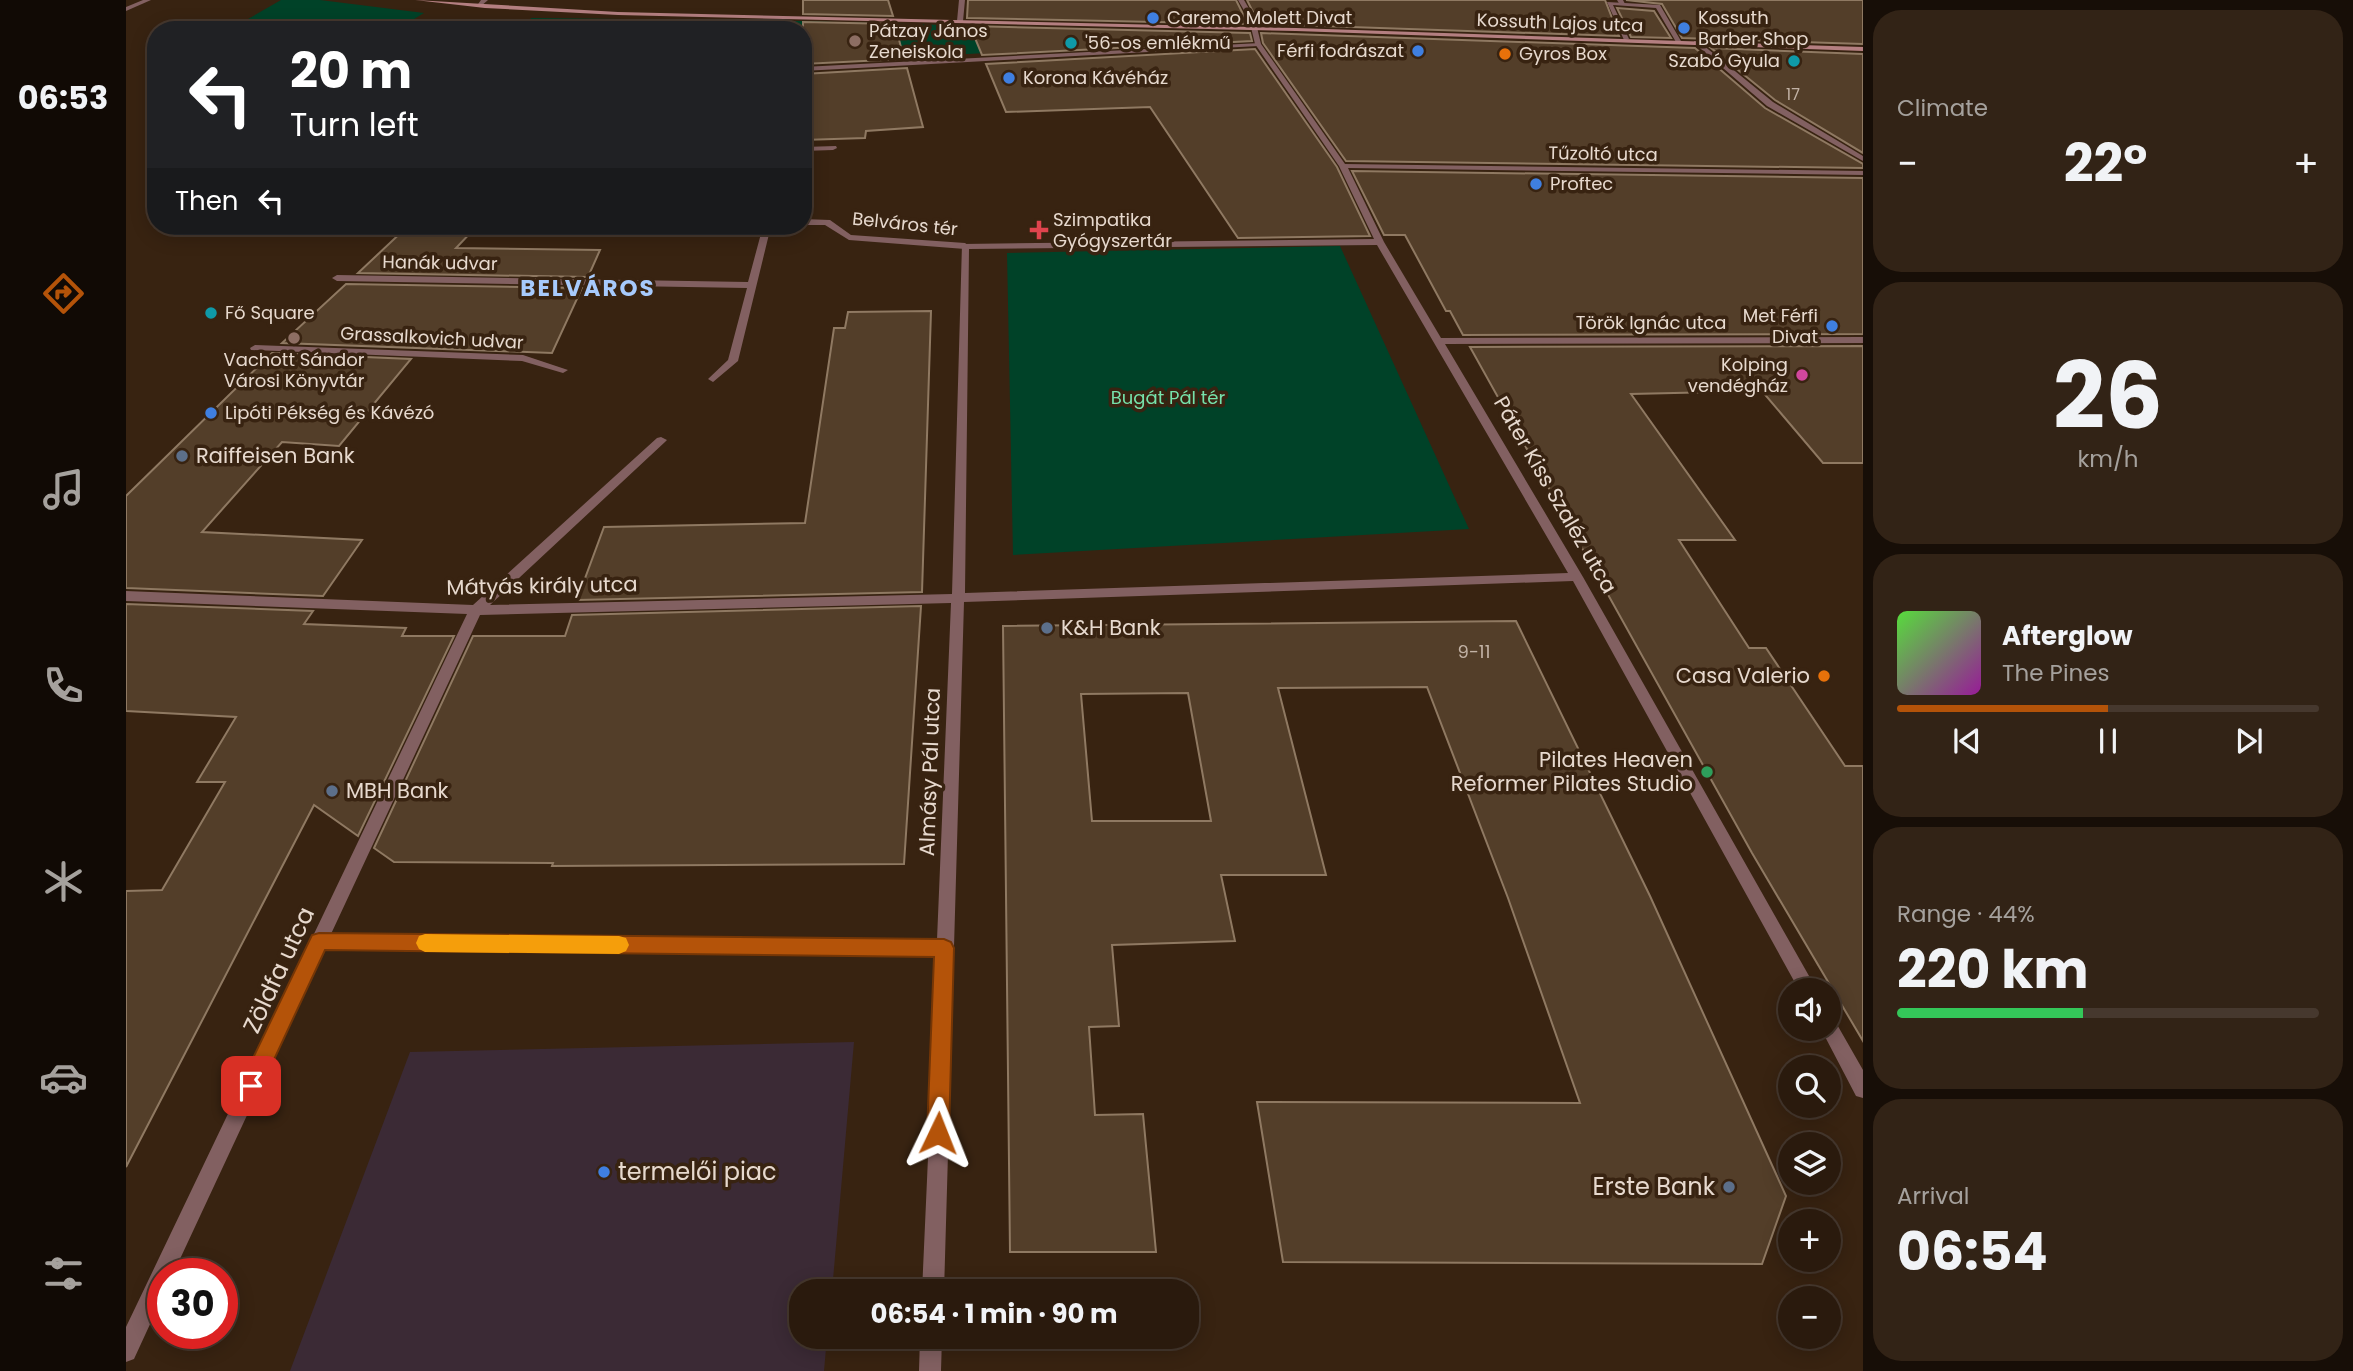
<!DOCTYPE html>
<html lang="en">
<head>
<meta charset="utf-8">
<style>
  body { margin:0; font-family:Poppins,sans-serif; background:#322316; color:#f1f3f6; height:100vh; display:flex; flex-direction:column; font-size:26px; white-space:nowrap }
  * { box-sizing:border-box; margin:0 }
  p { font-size:23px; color:#a5a19d }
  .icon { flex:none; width:38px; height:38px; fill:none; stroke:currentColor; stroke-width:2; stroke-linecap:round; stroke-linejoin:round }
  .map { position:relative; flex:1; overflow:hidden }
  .drawer { display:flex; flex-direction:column; gap:10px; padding:10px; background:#170e07; width:490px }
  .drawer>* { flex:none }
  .guide { position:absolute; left:21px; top:21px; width:665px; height:214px; border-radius:28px; box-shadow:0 4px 18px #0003,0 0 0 2px #46382e; background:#202124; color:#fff; overflow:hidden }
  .buttons { position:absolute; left:1652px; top:978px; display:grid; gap:14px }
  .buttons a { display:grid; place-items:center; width:63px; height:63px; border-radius:50%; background:#2a1a0d; box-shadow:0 4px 18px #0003,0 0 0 2px #46382e; font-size:35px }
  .speed { position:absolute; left:21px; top:1258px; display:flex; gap:14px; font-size:35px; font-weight:700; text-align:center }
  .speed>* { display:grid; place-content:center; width:91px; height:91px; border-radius:50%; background:#2a1a0d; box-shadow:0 4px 18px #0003,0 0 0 2px #46382e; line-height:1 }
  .speed .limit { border:10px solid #d22; background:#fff; color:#111 }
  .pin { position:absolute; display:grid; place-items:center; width:60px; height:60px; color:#fff; margin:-30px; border-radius:14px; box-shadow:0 4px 10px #0006 }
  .me { position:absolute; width:77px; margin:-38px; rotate:2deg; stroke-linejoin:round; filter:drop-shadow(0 0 5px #0008) }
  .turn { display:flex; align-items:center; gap:24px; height:147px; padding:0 28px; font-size:32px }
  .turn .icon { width:91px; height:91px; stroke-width:2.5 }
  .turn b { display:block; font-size:49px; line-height:60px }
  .then { display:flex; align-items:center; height:66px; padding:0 28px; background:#0003; gap:14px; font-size:26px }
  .big { font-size:52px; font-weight:700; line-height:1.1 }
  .drawer .card { flex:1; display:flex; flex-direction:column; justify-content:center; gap:10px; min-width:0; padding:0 24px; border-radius:28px; background:#322316 }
  .drawer .dial { align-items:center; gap:0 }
  .dial b { font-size:91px; line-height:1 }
  .song { display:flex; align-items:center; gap:21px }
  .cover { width:84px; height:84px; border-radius:10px; background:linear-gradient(135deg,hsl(110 70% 55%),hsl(300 70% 35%)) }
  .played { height:7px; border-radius:4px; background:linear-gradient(90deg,#b45309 50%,#46382e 50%) }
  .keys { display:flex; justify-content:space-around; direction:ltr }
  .heat { display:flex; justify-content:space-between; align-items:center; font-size:38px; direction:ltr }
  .charge { height:10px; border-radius:5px; background:linear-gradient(90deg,#34c759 44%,#46382e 0) }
  .trip { position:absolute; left:663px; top:1279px; width:410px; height:70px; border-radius:28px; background:#2a1a0d; box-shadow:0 4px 18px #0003,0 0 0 2px #46382e; font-weight:700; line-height:70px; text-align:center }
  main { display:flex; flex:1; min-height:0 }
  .menu { display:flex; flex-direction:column; width:126px; justify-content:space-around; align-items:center; background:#110a05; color:#a5a19d }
  .menu .icon { width:49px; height:49px }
  .menu .on { color:#b45309 }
  .menu b { font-size:32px; color:#f1f3f6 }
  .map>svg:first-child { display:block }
  .commercial { fill:#3b2a35 }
  .green { fill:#004228 }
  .building { fill:#533e29; stroke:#8f7962; stroke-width:2; fill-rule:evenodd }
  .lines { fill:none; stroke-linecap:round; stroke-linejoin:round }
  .pedestrian { fill:#826061; fill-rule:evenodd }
  .minor { fill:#826061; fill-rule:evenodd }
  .tertiary { fill:#826061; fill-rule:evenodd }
  .secondary { fill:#b47f81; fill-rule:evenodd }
  .route { fill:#b45309; stroke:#753606; stroke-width:2 }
  .slow { fill:#f59e0b }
  .shop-dot { fill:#3f7fe0; stroke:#382311; stroke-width:2.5 }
  .education-dot { fill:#8d6e63; stroke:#382311; stroke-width:2.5 }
  .culture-dot { fill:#0f9aa8; stroke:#382311; stroke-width:2.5 }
  .food-dot { fill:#e8710a; stroke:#382311; stroke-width:2.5 }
  .health-dot { fill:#e0444e; stroke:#382311; stroke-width:2.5 }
  .hotel-dot { fill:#d1479c; stroke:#382311; stroke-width:2.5 }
  .service-dot { fill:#5c6f8a; stroke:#382311; stroke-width:2.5 }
  .leisure-dot { fill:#2e9e5b; stroke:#382311; stroke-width:2.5 }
  .labels { text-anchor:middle; stroke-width:7; stroke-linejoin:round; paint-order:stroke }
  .far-number-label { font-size:16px; fill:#c2b2a5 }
  .far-poi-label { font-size:18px; fill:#e7d9ce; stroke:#382311; text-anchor:start }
  .far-street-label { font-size:18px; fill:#e7d9ce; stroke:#382311 }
  .far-park-label { font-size:18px; fill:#76e2ab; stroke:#382311 }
  .number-label { font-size:18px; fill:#c2b2a5 }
  .poi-label { font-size:21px; fill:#e7d9ce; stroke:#382311; text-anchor:start }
  .street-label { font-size:21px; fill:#e7d9ce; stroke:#382311 }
  .far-district-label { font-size:23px; font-weight:bold; letter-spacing:2px; fill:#a7cafc; stroke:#382311 }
  .near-street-label { font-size:24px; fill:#e7d9ce; stroke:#382311 }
  .near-poi-label { font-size:24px; fill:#e7d9ce; stroke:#382311; text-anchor:start }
</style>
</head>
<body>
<main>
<nav class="menu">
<b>06:53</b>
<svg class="icon on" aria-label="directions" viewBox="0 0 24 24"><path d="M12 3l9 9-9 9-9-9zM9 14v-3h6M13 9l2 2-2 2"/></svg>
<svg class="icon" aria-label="music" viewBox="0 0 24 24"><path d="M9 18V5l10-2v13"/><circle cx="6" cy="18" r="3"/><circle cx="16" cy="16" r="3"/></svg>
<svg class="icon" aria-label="phone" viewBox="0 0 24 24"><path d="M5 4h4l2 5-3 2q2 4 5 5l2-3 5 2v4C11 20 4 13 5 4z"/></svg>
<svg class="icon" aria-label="climate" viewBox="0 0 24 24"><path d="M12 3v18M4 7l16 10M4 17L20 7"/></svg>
<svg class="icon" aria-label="car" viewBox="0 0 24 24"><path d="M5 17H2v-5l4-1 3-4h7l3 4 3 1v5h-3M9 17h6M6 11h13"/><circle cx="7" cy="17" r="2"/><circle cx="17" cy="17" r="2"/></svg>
<svg class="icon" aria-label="filters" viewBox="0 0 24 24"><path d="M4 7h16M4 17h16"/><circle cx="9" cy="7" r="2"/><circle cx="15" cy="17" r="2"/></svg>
</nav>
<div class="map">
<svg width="1737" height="1371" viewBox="0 0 1737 1371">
  <rect width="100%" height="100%" fill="#382311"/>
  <!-- commercial -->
  <path class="commercial" d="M728 1042 706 1291 676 1292V1337H701L698 1371H164L284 1052Z"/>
  <!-- green -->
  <g class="green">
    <path d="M155 0H194L298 13 270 30H103Z"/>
    <path d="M405 18 673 21 1079 32 1083 41 677 63V30L581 27 400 29Z"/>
    <path d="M1214 246 1343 529 887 555 881 253Z"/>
  </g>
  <!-- building -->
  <g class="building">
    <path d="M677 0H762L767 16 677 14Z"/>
    <path d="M842 0H1110L1122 24 841 18Z"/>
    <path d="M1121 0H1479L1493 36 1133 24Z"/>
    <path d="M1500 0H1737V44L1556 38 1536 4Z"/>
    <path d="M1491 8 1528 11 1545 38 1505 37Z"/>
    <path d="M677 22 769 24 778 59 677 64Z"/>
    <path d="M844 26 1124 33 1126 41 856 55Z"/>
    <path d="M1135 33 1569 48 1639 108 1737 164V168L1220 161 1137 43Z"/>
    <path d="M1585 48 1737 54V153L1649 100Z"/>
    <path d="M1129 49 1211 167 1244 236 1112 238 1024 107 880 112 860 64Z"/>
    <path d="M781 68 797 127 740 131 739 138 677 140V74Z"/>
    <path d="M1226 171 1737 178V334L1337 335 1324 311H1320L1279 235H1258Z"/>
    <path d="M282 226H351L330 248 474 250 462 277 232 273Z"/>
    <path d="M220 284 456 288 426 353 156 343Z"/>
    <path d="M805 311 796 592 451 600 478 527 679 523 708 328H719L722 312Z"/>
    <path d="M1737 346V463H1697L1636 391 1505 394 1609 540H1553L1623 648H1640L1719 766H1737V1041L1626 853 1344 347Z"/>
    <path d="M146 353 285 359 213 446 156 442 76 532 236 540 197 596 0 588V496Z"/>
    <path d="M0 604 187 611 178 624 280 628 276 636H328L232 836 188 805 0 1167V891L36 890 99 782H71L110 717 0 711Z"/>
    <path d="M795 606 778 864 426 866 427 863 268 862 248 848 347 636H439L446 615Z"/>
    <path d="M1390 621 1524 896 1660 1196 1636 1264 1157 1262 1131 1102 1454 1103 1382 898 1301 687 1152 688 1200 875H1095L1109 941 986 945 993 1026 963 1027 969 1115 1017 1114 1030 1252H884L877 626ZM1062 693 1085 821H966L955 694Z"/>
  </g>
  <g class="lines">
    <!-- pedestrian -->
    <g class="pedestrian">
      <path d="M1481 2 1534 5 1555 41 1550 42 1530 8 1487 5 1503 39 1498 40Z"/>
      <path d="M1568 41H1572L1647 102 1737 156V161L1641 106 1568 43Z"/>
      <path d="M1134 43 1132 46 677 71V67Z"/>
      <path d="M710 146 711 148 707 150 677 151V147Z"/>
      <path d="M677 219 704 220 725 235 839 243 843 246 839 249 723 240 699 225H677Z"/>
      <path d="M637 226H645L612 361 587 382 582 379 602 360 621 288 211 281 206 278 211 275 622 282Z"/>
      <path d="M129 345 397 355 442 370 437 373 396 361 125 350 124 348Z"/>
    </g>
    <!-- minor -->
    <g class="minor">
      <path d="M17 0H25L0 11V7Z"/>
      <path d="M833 0H839L837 21 834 23 831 21Z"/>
      <path d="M1112 0H1118L1129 19 1135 44 1219 164 1737 171V175L1222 168 1258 242 1315 338 1737 337V343L1319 344 1457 577 1691 990H1673L1447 581 838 602 818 1292H796L811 956 198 950 47 1274H37V1296L8 1359 0 1362V1327L341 614 0 601V591L347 605 531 438 535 437 541 440 539 442 364 605 826 594 836 244 1248 239 1213 166 1129 44 1123 19ZM1251 245 1442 573 839 593 843 249ZM825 603 811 940 205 934 354 615Z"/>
      <path d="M1491 0H1497L1499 4 1494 5Z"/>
      <path d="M1703 1018 1709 1021 1737 1070V1098L1730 1096 1695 1029H1703Z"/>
      <path d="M794 1337H816L815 1371H793Z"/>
    </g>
    <!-- tertiary -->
    <path class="tertiary" d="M355 0H362L354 7H350Z"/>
    <!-- secondary -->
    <path class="secondary" d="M289 0 492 12 1170 28 1737 47V51L1170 31 492 15 359 8Z"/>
  </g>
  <!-- route -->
  <path class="route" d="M193 933 818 939 825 942 828 948 823 1133 820 1141 812 1144 804 1141 801 1133 808 957 199 950 132 1094 125 1097 117 1094 114 1086 117 1079 186 935Z"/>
  <!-- slow -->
  <path class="slow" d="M299 934 493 936 500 938 503 945 500 951 493 954 299 952 293 949 290 943 293 936Z"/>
  <!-- markers -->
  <g class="shop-dot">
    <circle cx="1027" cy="18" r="7"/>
    <circle cx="1558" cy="28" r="7"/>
    <circle cx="1292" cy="51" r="7"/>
    <circle cx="883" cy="78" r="7"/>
    <circle cx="1410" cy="184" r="7"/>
    <circle cx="1706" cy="326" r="7"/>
    <circle cx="85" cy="413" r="7"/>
    <circle cx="478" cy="1172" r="7"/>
  </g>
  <g class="education-dot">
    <circle cx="729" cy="41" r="7"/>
    <circle cx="168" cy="338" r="7"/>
  </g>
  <g class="culture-dot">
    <circle cx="945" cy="43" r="7"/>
    <circle cx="1668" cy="61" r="7"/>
    <circle cx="85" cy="313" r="7"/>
  </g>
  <g class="food-dot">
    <circle cx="1379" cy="54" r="7"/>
    <circle cx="1698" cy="676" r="7"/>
  </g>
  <path class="health-dot" d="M909.5 219.5h7v7h7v7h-7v7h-7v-7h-7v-7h7z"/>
  <circle class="hotel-dot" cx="1676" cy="375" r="7"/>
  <g class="service-dot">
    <circle cx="56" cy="456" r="7"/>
    <circle cx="921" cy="628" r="7"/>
    <circle cx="206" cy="791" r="7"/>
    <circle cx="1603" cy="1187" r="7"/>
  </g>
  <circle class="leisure-dot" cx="1581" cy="772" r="7"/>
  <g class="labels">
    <!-- far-number labels -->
    <g class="far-number-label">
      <text x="1667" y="100">17</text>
    </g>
    <!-- far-poi labels -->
    <g class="far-poi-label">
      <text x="1041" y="24">Caremo Molett Divat</text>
      <text x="1572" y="24">Kossuth<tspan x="1572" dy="21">Barber Shop</tspan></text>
      <text x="743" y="37">Pátzay János<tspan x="743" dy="21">Zeneiskola</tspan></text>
      <text x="959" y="49">'56-os emlékmű</text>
      <text x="1278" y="57" text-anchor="end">Férfi fodrászat</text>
      <text x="1393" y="60">Gyros Box</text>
      <text x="1654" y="67" text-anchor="end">Szabó Gyula</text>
      <text x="897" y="84">Korona Kávéház</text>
      <text x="1424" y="190">Proftec</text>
      <text x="927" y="226">Szimpatika<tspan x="927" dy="21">Gyógyszertár</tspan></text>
      <text x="99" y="319">Fő Square</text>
      <text x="1692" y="322" text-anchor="end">Met Férfi<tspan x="1692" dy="21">Divat</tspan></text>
      <text x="168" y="366" text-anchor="middle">Vachott Sándor<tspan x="168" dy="21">Városi Könyvtár</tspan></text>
      <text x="1662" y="371" text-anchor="end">Kolping<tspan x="1662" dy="21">vendégház</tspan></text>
      <text x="99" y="419">Lipóti Pékség és Kávézó</text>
    </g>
    <!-- far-street labels -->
    <g class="far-street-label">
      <text transform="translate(1434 23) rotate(2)" y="6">Kossuth Lajos utca</text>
      <text transform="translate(1477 154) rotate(1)" y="6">Tűzoltó utca</text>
      <text transform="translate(779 224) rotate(6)" y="6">Belváros tér</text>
      <text transform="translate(314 263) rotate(1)" y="6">Hanák udvar</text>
      <text x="1525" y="329">Török Ignác utca</text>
      <text transform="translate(306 338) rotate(3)" y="6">Grassalkovich udvar</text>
    </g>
    <!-- far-park labels -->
    <g class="far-park-label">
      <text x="1042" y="404">Bugát Pál tér</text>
    </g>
    <!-- number labels -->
    <g class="number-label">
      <text x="1348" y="658">9-11</text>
    </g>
    <!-- poi labels -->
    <g class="poi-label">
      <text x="70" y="463">Raiffeisen Bank</text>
      <text x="935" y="635">K&amp;H Bank</text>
      <text x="1684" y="683" text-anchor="end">Casa Valerio</text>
      <text x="1567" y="767" text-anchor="end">Pilates Heaven<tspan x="1567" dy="24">Reformer Pilates Studio</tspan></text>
      <text x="220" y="798">MBH Bank</text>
    </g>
    <!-- street labels -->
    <g class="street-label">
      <text transform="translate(1429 495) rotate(60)" y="7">Páter Kiss Szaléz utca</text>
      <text transform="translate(416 586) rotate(-1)" y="7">Mátyás király utca</text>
      <text transform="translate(804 772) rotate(-88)" y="7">Almásy Pál utca</text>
    </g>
    <!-- far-district labels -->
    <g class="far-district-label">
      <text x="462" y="296">BELVÁROS</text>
    </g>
    <!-- near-street labels -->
    <g class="near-street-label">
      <text transform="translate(153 970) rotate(-65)" y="8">Zöldfa utca</text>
    </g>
    <!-- near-poi labels -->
    <g class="near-poi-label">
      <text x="492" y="1180">termelői piac</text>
      <text x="1589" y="1195" text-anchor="end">Erste Bank</text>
    </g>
  </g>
</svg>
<div class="buttons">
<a><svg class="icon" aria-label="sound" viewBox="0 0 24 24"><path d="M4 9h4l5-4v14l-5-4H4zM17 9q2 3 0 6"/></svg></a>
<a><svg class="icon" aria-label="search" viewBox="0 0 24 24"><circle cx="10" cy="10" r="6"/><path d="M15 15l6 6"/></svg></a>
<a><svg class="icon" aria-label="layers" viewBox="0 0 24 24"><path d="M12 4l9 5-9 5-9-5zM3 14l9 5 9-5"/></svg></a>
<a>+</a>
<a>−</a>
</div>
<div class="speed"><div class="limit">30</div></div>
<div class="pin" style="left:125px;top:1086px;background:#d93025"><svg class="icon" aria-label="arrive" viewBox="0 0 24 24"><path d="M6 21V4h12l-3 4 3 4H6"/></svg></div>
<svg class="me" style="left:812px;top:1133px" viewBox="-20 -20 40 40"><path d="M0-17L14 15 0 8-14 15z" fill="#b45309" stroke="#fff" stroke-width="4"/></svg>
<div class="trip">06:54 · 1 min · 90 m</div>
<div class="guide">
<div class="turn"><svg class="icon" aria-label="left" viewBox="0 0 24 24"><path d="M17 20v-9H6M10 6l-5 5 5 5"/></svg><div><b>20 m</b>Turn left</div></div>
<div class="then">Then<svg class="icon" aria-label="left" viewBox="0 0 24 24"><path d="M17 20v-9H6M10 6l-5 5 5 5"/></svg></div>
</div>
</div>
<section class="drawer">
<div class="card"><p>Climate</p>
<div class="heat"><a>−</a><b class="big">22°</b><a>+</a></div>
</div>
<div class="card dial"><b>26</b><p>km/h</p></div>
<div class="card">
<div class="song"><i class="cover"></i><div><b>Afterglow</b><p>The Pines</p></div></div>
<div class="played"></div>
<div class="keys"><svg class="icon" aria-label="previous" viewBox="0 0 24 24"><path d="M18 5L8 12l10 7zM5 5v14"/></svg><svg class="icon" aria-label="pause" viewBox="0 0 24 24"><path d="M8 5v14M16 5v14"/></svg><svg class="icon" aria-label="next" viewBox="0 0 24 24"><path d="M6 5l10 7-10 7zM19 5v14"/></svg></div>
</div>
<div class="card"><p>Range · 44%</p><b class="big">220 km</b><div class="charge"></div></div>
<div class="card"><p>Arrival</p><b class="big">06:54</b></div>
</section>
</main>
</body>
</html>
